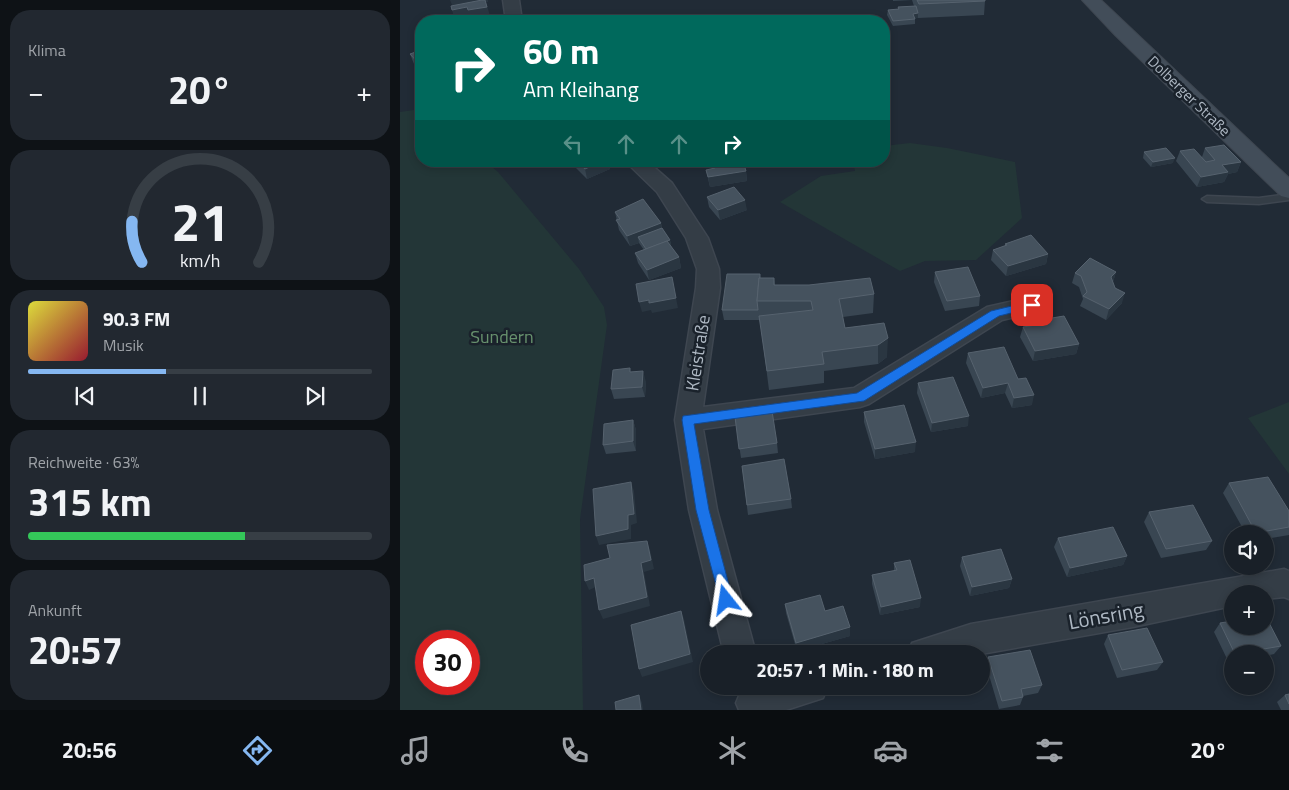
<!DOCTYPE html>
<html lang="de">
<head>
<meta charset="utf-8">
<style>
  body { margin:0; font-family:"Titillium Web",sans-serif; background:#222830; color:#f1f3f6; height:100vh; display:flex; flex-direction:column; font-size:19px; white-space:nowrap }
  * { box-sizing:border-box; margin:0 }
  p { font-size:16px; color:#9fa3a8 }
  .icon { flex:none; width:28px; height:28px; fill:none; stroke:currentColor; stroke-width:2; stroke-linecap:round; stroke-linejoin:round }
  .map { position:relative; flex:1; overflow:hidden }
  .side { display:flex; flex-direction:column; gap:10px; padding:10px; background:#0e1216; width:400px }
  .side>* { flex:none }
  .top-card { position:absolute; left:15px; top:15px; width:475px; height:152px; border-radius:20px; box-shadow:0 2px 8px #0003,0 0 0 1px #373e45; background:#00695c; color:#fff; overflow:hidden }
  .buttons { position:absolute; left:824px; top:525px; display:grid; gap:10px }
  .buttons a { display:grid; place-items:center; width:50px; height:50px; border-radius:50%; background:#192028; box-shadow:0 2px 8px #0003,0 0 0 1px #373e45; font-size:25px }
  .speed { position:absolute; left:15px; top:630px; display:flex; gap:10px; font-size:25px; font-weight:700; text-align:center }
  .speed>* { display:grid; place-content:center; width:65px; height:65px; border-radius:50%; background:#192028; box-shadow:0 2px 8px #0003,0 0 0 1px #373e45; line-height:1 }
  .speed .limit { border:8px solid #d22; background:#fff; color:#111 }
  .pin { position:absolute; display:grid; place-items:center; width:42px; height:42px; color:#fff; margin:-21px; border-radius:10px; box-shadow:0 2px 8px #0006 }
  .me { position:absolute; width:55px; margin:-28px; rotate:345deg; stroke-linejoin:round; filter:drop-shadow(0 0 4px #0008) }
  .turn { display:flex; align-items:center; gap:18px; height:105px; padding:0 25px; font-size:22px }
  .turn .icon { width:65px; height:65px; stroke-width:2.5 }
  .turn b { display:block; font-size:35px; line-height:42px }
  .lanes { display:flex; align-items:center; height:48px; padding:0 25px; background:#0003; justify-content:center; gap:25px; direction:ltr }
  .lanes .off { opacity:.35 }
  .big { font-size:38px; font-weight:700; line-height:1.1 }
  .side .card { flex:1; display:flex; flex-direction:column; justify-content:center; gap:8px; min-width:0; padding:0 18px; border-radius:20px; background:#222830 }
  .side .dial { align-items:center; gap:0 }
  .dial svg { height:130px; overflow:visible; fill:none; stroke:#373e45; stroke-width:7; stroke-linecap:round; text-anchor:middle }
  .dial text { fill:#f1f3f6; stroke:none }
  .song { display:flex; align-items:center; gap:15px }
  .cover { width:60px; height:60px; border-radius:8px; background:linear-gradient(135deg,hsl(60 70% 55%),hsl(350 70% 35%)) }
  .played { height:5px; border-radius:2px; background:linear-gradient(90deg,#85b7f1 40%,#373e45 40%) }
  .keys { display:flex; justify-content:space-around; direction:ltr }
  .heat { display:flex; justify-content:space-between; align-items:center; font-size:28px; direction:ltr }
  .charge { height:8px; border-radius:4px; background:linear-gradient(90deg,#34c759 63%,#373e45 0) }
  .trip { position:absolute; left:300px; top:645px; width:290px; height:50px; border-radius:25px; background:#192028; box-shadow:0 2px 8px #0003,0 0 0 1px #373e45; font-weight:700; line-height:50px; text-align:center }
  .tab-bar { display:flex; height:80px; justify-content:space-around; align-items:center; background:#0a0d10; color:#9fa3a8 }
  .tab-bar .icon { width:35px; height:35px }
  .tab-bar .current { color:#85b7f1 }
  .tab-bar b { font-size:22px; color:#f1f3f6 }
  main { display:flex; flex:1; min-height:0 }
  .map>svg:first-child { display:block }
  .green { fill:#233637; fill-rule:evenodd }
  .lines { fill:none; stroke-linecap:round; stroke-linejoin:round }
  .lane-casing { stroke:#3e4650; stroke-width:3 }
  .street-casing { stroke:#3e4650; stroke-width:3 }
  .secondary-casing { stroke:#3e4650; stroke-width:2 }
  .lane { fill:#343d46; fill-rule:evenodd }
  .street { fill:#343d46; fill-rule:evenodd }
  .secondary { fill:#424d59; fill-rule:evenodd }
  .wall { fill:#394652 }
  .shaded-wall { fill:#2a3641 }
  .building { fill:#45525e; stroke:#56626e }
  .route { fill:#1a73e8; stroke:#114b97 }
  .labels { text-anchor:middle; stroke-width:5; stroke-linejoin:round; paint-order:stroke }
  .far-street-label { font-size:15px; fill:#aeb8c3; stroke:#1a222b }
  .park-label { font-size:18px; fill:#68926e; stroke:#1a222b }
  .street-label { font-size:18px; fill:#aeb8c3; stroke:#1a222b }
  .near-street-label { font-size:21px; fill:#aeb8c3; stroke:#1a222b }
</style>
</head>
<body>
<main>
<section class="side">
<div class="card"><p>Klima</p>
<div class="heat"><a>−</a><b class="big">20°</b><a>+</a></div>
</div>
<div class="card dial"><svg viewBox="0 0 100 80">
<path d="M14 69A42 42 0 1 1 86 69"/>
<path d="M14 69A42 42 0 0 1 8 44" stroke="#85b7f1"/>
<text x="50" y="56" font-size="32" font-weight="700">21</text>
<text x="50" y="72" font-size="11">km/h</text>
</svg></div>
<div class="card">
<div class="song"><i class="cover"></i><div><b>90.3 FM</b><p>Musik</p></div></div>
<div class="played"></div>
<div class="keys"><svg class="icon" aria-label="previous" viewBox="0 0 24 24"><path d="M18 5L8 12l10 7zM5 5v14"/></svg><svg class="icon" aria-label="pause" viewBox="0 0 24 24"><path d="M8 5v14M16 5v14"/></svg><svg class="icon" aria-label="next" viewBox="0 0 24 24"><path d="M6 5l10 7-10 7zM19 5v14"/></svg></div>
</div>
<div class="card"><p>Reichweite · 63%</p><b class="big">315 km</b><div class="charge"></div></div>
<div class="card"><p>Ankunft</p><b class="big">20:57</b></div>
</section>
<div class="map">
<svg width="889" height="710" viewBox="0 0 889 710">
  <rect width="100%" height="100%" fill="#212b36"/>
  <!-- green -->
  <g class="green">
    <path d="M21 109V161H85L98 172 179 269 204 307 207 325 180 519 183 710H0V112ZM26 641H69V684H26Z"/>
    <path d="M510 143 547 148 615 162 622 218 576 260 525 261 500 271 380 202 421 176 455 171 453 161H484V146Z"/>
    <path d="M889 402V474L848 418Z"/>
  </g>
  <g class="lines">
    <defs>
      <path id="lane" d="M889 194V200L859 204 807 202 802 199 807 196 859 198Z"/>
      <g id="street">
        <path d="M103 0H119L122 21H106Z"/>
        <path d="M225 161H247L272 183 308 238 319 269 320 288 303 407 454 388 587 307 632 297 640 299 644 305 640 311 602 320 469 404 460 407 303 429 317 510 356 654H324L289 510 275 420 296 288 297 269 286 238 257 192Z"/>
        <path d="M884 569 889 571V599L884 597 865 599V594H832V606L733 627 581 654H508L512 643 571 624Z"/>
        <path d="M352 686H428L423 698 386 710H339L336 703 341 691Z"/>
      </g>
      <path id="secondary" d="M682 0H701L889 178V198L881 196 715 35Z"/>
    </defs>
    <!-- lane casing -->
    <use href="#lane" class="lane-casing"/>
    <!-- street casing -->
    <use href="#street" class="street-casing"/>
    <!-- secondary casing -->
    <use href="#secondary" class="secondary-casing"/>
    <!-- lane -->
    <use href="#lane" class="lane"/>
    <!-- street -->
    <use href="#street" class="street"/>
    <!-- secondary -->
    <use href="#secondary" class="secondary"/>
  </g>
  <!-- wall -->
  <g class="wall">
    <path d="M493 0H585V1L584 15 518 18H515V24L493 26 487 15 488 10 498 9V7L514 6 512 0 493 1Z"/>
    <path d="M21 50V72L14 64 10 54Z"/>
    <path d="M805 148 841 162 837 172 828 174 824 182 797 187 776 161 780 151 802 157Z"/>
    <path d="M744 152 773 163 751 167 743 158Z"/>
    <path d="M170 161H208L210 169 187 179 171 163Z"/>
    <path d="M312 161 346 171 347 181 310 187 306 170 313 169Z"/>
    <path d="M307 197 347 210 320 220 309 207Z"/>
    <path d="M215 212 261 223 262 228 270 240 271 245H270L279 257 281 268 249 280 238 263 235 253 244 250 239 243 230 246 219 230Z"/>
    <path d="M605 244 648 254 646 264 606 276 591 260 593 250 605 246Z"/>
    <path d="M535 272 580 296 579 306 545 311 534 282Z"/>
    <path d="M716 272 713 282 722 303 706 320 680 306 683 299 679 287 672 283 675 273Z"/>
    <path d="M360 274V278H374L375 285 474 294 473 313 443 317 445 328 484 323 487 357 478 364 424 371V383L369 390 360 320H324L322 310Z"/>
    <path d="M646 319 679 344 676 354 633 361 620 337 623 327 645 323Z"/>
    <path d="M568 353 618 379 632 405 612 408 605 393 581 398 566 363Z"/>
    <path d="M231 372 246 382 245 397 214 399 211 389Z"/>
    <path d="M518 383 568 426 531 432 517 393Z"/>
    <path d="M464 412 515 452 475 459 464 422Z"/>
    <path d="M335 417 377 443 378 453 341 458Z"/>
    <path d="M233 420 236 430V451L206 454 203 445Z"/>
    <path d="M342 466 391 499 392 508 348 515Z"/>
    <path d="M829 483 889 511V535L865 539V534H846L823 493Z"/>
    <path d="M749 512 812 541 806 550 761 558 744 522Z"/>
    <path d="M658 538 727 556 723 565 667 577 654 547Z"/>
    <path d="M562 557 612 579 609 588 570 596 560 566Z"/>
    <path d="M494 563 520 607 480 615 472 584V575L494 571Z"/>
    <path d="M385 604 425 611 450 627V636L397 651 386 613Z"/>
    <path d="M820 623 881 646 874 654 865 656V654H832V662L829 663 814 632Z"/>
    <path d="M708 635 763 662 757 670 717 678 704 644Z"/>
    <path d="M588 657 642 685 638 693 623 696V697L620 705 599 709 586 665Z"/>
    <path d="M889 694V710H881L877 702 885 695Z"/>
  </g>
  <!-- shaded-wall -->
  <g class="shaded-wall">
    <path d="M50 0H88V2H86L90 16 71 20 70 17 55 20 52 10 67 7H87H53Z"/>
    <path d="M518 13V18L512 19 513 14Z"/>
    <path d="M775 158 773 163 751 167 753 162Z"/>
    <path d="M203 161H208L210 169 187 179 185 169Z"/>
    <path d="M841 162 837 172 828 174 824 182 797 187 801 177 822 165Z"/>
    <path d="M346 171 347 181 310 187 308 177Z"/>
    <path d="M345 200 347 210 320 220 318 210Z"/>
    <path d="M261 223 263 234 238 237 239 243 230 246 227 236Z"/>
    <path d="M270 240 271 245 247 254 246 249Z"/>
    <path d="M648 254 646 264 606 276 608 266Z"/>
    <path d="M279 257 281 268 249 280 247 270Z"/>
    <path d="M716 272 713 282 707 287 711 277Z"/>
    <path d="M725 293 722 303 706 320 709 309Z"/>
    <path d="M276 298 278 308 252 313 251 310 242 312 239 302 249 300Z"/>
    <path d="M488 338 487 357 478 364V345Z"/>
    <path d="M679 344 676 354 633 361 635 351Z"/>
    <path d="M243 371 246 382 245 397 242 387Z"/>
    <path d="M608 383 605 393 581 398 583 388Z"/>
    <path d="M634 395 632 405 612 408 614 398Z"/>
    <path d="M569 416 568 426 531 432 532 423Z"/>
    <path d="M233 420 236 430V451L233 441Z"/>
    <path d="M516 442 515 452 475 459V449Z"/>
    <path d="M231 482 234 491 237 523 231 525V539L199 545 196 536 228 515Z"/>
    <path d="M247 541 250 550 254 569 244 572 250 606 203 619 199 610Z"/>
    <path d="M727 556 723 565 667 577 670 568Z"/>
    <path d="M194 578 198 586 189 590 185 581Z"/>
    <path d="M612 579 609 588 570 596 572 587Z"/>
    <path d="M521 598 520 607 480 615 481 607Z"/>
    <path d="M281 611 284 619 293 662 242 677 239 669Z"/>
    <path d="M450 627V636L397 651 396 643Z"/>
    <path d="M239 695 242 703 243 710H241Z"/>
  </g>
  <!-- building -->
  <g class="building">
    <path d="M82 0H85L87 7 68 10 67 7 52 10 51 6Z"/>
    <path d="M517 0H585V1L519 4Z"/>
    <path d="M516 6 518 13 513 14 515 19 493 21 488 10 499 9 498 7Z"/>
    <path d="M21 50V64L20 65 10 54Z"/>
    <path d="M824 145 841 162 822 165 828 172 801 177 780 151 794 149 806 162 815 160 805 148Z"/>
    <path d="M766 148 775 158 753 162 744 152Z"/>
    <path d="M176 161H203L185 169Z"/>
    <path d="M313 161H343L346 171 308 177 306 170 315 168Z"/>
    <path d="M334 187 345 200 318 210 307 197Z"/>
    <path d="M243 199 261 223 227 236 216 220 220 219 215 212Z"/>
    <path d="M262 228 270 240 246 249 238 237Z"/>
    <path d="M631 235 648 254 608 266 593 250 607 245 605 244Z"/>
    <path d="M267 241 279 257 247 270 235 253Z"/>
    <path d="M690 258 716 272 711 277 715 288 725 293 709 309 683 296 687 292 681 276 675 273Z"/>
    <path d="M568 267 580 296 547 301 535 272Z"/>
    <path d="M327 274H360V278H359L357 301 358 310H322Z"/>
    <path d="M272 277 276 298 249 303V300L239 302 236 284Z"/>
    <path d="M359 278H374V285H409L470 278 474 294 439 299 445 328 484 323 488 338 478 345 422 352 424 364 367 371 359 316 413 310 411 301H357Z"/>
    <path d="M664 316 679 344 635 351 623 327 648 323 646 319Z"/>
    <path d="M604 347 618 379 626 378 634 395 614 398 608 383 583 388 568 353Z"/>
    <path d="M230 368V372L243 371 242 387 211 389 213 370Z"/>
    <path d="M553 377 569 416 532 423 518 383Z"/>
    <path d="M504 405 516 442 475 449 464 412Z"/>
    <path d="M372 411 377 443 339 449 335 417Z"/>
    <path d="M233 420V441L203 445 204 424Z"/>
    <path d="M384 459 391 499 347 505 342 466Z"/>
    <path d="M868 477 889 511V527L856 533 829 483Z"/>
    <path d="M231 482 234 514 228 515V529L196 536 193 489Z"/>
    <path d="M793 505 812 541 766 549 749 512Z"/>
    <path d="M713 527 727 556 670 568 658 538Z"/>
    <path d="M247 541 251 560 241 563 247 597 199 610 194 578 185 581 184 565 210 558 207 545Z"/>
    <path d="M601 549 612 579 572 587 562 557Z"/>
    <path d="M510 560 521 598 481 607 472 575 497 570 494 563Z"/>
    <path d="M420 595 425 611 443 606 450 627 396 643 385 604Z"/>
    <path d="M281 611 290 654 239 669 231 625Z"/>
    <path d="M865 615 881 646 835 654 820 623 832 621V626H865Z"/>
    <path d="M747 628 763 662 722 670 708 635Z"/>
    <path d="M630 650 642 685 621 689 623 697 602 701 588 657Z"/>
    <path d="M889 694V704L885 695Z"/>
    <path d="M239 695 241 710H216L215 702Z"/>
  </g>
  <!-- route -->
  <path class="route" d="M632 301 637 305 636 307 599 316 464 401 294 424 309 510 333 600 331 604 326 606 321 604 296 510 282 420 283 416 457 393 591 311Z"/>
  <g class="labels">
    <!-- far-street labels -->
    <g class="far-street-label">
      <text transform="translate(789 96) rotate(44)" y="5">Dolberger Straße</text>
    </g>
    <!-- park labels -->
    <g class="park-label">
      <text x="102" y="343">Sundern</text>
    </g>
    <!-- street labels -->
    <g class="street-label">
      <text transform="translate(298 353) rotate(-81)" y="6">Kleistraße</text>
    </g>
    <!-- near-street labels -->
    <g class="near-street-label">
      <text transform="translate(706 616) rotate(-10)" y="7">Lönsring</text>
    </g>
  </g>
</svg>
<div class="buttons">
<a><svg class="icon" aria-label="sound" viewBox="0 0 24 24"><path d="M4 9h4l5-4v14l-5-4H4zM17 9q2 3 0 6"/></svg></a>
<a>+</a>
<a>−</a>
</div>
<div class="speed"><div class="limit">30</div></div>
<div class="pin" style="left:632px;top:305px;background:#d93025"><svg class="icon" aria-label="arrive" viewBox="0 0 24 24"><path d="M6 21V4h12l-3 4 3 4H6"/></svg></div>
<svg class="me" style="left:326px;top:600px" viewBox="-20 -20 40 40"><path d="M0-17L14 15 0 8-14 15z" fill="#1a73e8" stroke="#fff" stroke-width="4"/></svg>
<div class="trip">20:57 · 1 Min. · 180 m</div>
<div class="top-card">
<div class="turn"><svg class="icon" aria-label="right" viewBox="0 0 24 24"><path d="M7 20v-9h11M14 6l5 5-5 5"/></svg><div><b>60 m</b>Am Kleihang</div></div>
<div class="lanes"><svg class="icon off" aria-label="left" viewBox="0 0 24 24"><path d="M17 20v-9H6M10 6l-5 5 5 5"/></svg><svg class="icon off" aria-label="ahead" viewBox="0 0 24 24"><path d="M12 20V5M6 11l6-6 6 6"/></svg><svg class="icon off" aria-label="ahead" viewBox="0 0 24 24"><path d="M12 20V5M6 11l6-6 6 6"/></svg><svg class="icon" aria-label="right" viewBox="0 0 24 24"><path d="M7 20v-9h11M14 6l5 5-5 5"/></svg></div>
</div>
</div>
</main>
<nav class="tab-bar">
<b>20:56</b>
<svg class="icon current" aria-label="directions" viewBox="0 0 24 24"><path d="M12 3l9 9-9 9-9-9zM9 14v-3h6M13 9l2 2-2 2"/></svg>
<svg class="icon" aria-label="music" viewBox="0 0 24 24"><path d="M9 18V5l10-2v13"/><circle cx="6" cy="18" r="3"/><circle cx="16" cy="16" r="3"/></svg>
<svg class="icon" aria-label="phone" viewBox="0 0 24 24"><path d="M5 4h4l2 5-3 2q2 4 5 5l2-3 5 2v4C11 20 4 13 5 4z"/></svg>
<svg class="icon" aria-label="climate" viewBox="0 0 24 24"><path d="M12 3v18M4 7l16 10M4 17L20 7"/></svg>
<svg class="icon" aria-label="car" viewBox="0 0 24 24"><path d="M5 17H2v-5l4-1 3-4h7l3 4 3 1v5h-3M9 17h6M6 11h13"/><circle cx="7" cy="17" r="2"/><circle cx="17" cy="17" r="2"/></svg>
<svg class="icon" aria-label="filters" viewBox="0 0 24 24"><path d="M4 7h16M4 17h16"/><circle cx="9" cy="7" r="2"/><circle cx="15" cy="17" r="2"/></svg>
<b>20°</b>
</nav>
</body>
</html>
